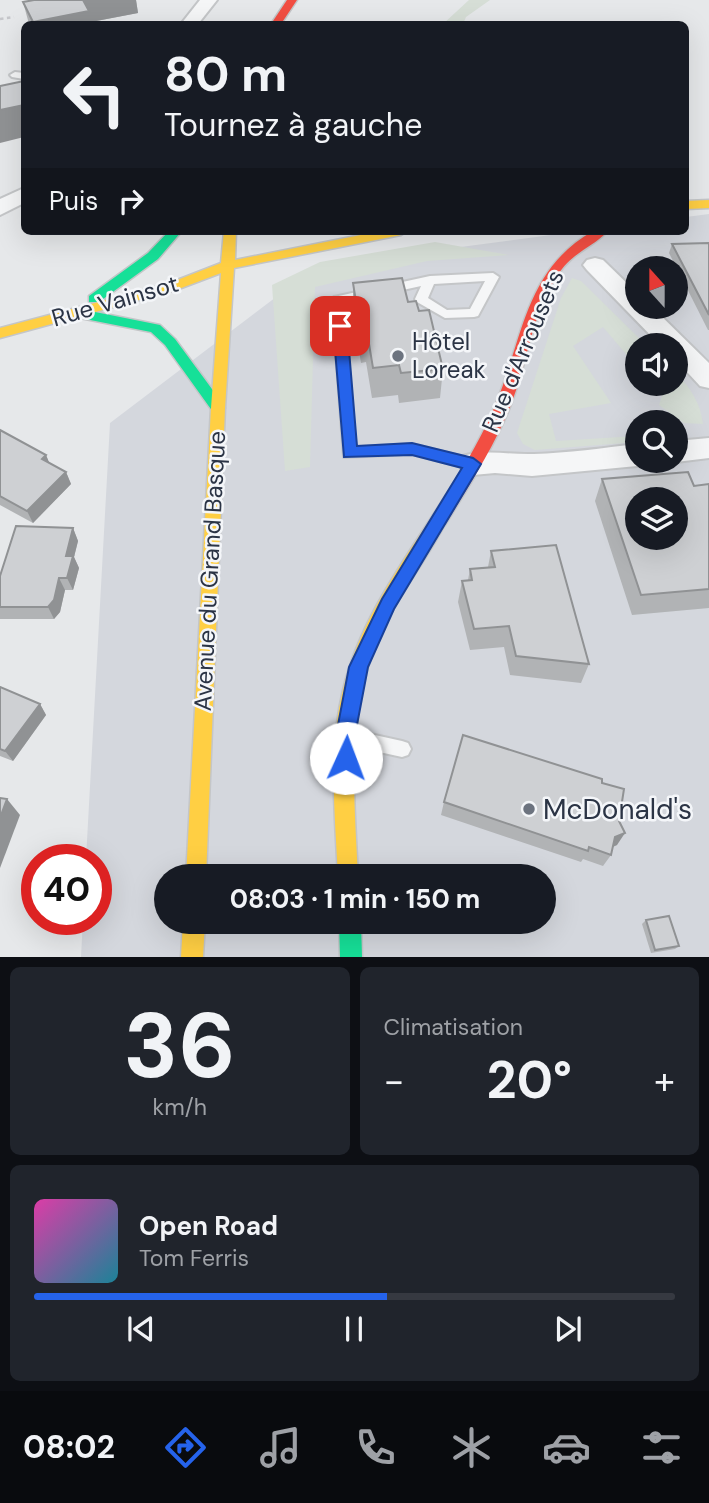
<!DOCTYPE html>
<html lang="fr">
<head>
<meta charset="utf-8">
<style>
  body { margin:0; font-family:"DM Sans",sans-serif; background:#20242c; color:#f1f3f6; height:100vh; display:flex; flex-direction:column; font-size:26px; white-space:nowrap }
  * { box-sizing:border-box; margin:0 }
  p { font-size:23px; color:#9ea1a6 }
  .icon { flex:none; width:38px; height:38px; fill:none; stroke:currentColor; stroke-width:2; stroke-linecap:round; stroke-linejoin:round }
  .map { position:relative; height:957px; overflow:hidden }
  .drawer { display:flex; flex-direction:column; gap:10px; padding:10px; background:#0d0f14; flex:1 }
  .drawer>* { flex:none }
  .guide { position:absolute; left:21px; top:21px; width:668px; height:214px; border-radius:10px; box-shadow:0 7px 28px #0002; background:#171b24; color:#f1f3f6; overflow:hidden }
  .needle { width:46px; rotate:339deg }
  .tools { position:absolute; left:625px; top:256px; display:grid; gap:14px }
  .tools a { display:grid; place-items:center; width:63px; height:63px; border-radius:50%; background:#171b24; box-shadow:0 7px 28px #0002; font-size:35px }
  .speed { position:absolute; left:21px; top:844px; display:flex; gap:14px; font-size:35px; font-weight:700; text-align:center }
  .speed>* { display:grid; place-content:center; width:91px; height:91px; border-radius:50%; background:#171b24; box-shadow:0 7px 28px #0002; line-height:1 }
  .speed .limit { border:10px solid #d22; background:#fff; color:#111 }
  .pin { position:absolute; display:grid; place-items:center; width:60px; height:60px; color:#fff; margin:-30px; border-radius:14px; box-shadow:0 4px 10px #0006 }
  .me { position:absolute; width:77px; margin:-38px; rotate:2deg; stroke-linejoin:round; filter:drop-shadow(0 0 5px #0008) }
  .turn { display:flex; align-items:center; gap:24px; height:147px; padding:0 28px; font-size:32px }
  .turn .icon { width:91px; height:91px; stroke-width:2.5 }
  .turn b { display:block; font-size:49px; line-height:60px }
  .then { display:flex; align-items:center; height:66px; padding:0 28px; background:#0003; gap:14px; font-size:26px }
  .big { font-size:52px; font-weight:700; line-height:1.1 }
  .drawer .card { flex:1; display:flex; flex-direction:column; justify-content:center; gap:10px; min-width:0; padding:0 24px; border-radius:10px; background:#20242c }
  .drawer .dial { align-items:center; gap:0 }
  .dial b { font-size:91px; line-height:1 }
  .song { display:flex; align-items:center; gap:21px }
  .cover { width:84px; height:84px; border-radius:10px; background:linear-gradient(135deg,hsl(320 70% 55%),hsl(190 70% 35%)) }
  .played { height:7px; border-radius:4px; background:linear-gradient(90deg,#2563eb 55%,#363941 55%) }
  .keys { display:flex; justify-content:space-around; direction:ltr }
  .heat { display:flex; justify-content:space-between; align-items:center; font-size:38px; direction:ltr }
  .drawer .tiles { flex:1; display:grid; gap:10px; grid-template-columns:1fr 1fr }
  .card:last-child { grid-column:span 2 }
  .trip { position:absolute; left:154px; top:864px; width:402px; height:70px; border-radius:35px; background:#171b24; box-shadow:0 7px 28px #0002; font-weight:700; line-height:70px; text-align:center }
  .menu { display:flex; height:112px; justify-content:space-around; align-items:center; background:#090b0e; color:#9ea1a6 }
  .menu .icon { width:49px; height:49px }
  .menu .active { color:#2563eb }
  .menu b { font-size:32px; color:#f1f3f6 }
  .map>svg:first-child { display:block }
  .built { fill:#d4d7dd; fill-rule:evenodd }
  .green { fill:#d6ded6 }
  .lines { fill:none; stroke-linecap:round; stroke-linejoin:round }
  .lane-casing { stroke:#c4c6c8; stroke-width:4 }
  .street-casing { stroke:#c4c6c8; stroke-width:4 }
  .fast-casing { stroke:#c4c6c8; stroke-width:3 }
  .slow-casing { stroke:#c4c6c8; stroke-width:3 }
  .jam-casing { stroke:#c4c6c8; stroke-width:3 }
  .path { stroke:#c5c6ca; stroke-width:2.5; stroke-dasharray:3.5 3.5; stroke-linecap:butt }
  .lane { fill:#f5f6f7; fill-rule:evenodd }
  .street { fill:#f5f6f7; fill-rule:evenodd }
  .fast { fill:#16e098; fill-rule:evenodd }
  .slow { fill:#ffcf43; fill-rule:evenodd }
  .jam { fill:#f24e42; fill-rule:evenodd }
  .wall { fill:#b1b3b5 }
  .shaded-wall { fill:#909294 }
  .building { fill:#ced0d3; stroke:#909294; stroke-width:2; fill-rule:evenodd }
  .route { fill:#2563eb; stroke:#184099; stroke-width:2 }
  .poi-dot { fill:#6c737f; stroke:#f4f6f9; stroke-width:2.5 }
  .labels { text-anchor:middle; stroke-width:5; stroke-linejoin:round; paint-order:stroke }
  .street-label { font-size:24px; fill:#2b3445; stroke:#f4f6f9 }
  .poi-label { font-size:24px; fill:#2b3445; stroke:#f4f6f9; text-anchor:start }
  .near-poi-label { font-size:28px; fill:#2b3445; stroke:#f4f6f9; text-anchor:start }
</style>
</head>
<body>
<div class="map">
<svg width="709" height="957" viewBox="0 0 709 957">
  <rect width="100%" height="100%" fill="#e6e8ea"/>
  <!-- built -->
  <path class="built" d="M709 214V957H81L83 919H96V859H86L110 423 317 266 581 231H686V217ZM637 268H676V306H637ZM637 345H676V383H637ZM637 422H676V460H637ZM637 499H676V537H637ZM166 877H544V922H166Z"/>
  <!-- green -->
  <g class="green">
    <path d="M469 0H490L466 17 463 24H443Z"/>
    <path d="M435 242 509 255 427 261 315 287 310 467 285 471 272 285 320 262Z"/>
    <path d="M572 278 581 281 646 345H637V367L603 327 573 346 611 403 549 414 556 441 637 436V442L535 450 523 444 517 433 561 298Z"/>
    <path d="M676 373C690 387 701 404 703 424L684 423 659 405 662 396 651 383H676Z"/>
  </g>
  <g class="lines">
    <defs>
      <g id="lane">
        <path d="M15 72 24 73V79L12 77 10 75Z"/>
        <path d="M493 273 499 277 478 316 474 317 445 318 417 302 415 299 421 286 344 303 355 447 412 444 476 460 478 464 476 468 471 469 412 454 344 457 332 300 334 297 430 276ZM485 281 470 309 447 310 428 298 434 284Z"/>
        <path d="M352 730 402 741 408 743 411 749 408 755 402 757 352 746 346 744 344 738 346 732Z"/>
      </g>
      <g id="street">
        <path d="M200 0H217L198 24H181Z"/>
        <path d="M24 188V203L0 215V199Z"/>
        <path d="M595 258 603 260 637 293V306H651L709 363V388L700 386 676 360V345H660L587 270 583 265 587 260Z"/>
        <path d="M709 438V458L676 462 672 460H676V441Z"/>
        <path d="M637 444V460H648L637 466 532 476 495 473 473 475 463 472 459 464 463 456C487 449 509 455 534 454 568 453 603 448 637 444Z"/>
      </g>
      <g id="fast">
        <path d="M169 231H182L158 259 99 302H89V296L148 253Z"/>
        <path d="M75 308 160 325 175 339 223 404 225 408 223 412H213L165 345 151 332 70 316 68 313Z"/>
        <path d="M339 922H361L362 957H340Z"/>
      </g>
      <g id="slow">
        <path d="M709 200V208L686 209V201Z"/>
        <path d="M224 231H236L235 260 381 231H407L401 235 234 268 225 408 206 877H186L211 408 221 273 176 290 0 338V328L167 284 221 263Z"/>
        <path d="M439 513 445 515 447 520C428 558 401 591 382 630 345 709 354 793 358 877H338C335 815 328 751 343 690 358 626 397 570 433 515Z"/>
        <path d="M183 922H205L203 957H181Z"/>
      </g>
      <g id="jam">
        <path d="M287 0H297L281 24H271Z"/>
        <path d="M593 231H608C591 249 573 251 557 276 531 316 527 365 510 407 493 449 468 487 445 525H433L431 520 433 515C455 481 478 446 494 408 523 342 523 271 593 231Z"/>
      </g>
    </defs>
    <!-- lane casing -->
    <use href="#lane" class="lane-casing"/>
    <!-- street casing -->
    <use href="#street" class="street-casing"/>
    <!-- fast casing -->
    <use href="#fast" class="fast-casing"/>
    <!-- slow casing -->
    <use href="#slow" class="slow-casing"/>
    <!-- jam casing -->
    <use href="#jam" class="jam-casing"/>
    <!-- path -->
    <path class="path" d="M0 19 14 17"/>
    <!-- lane -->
    <use href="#lane" class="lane"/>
    <!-- street -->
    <use href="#street" class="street"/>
    <!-- fast -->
    <use href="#fast" class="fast"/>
    <!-- slow -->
    <use href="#slow" class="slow"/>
    <!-- jam -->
    <use href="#jam" class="jam"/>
  </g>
  <!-- wall -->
  <g class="wall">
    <path d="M34 0H136L138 13 91 22 92 24H29L23 2Z"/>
    <path d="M709 243V330H708L669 253 672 244Z"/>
    <path d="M353 283 419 311 443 369 440 398 399 403 398 395 372 398 366 362 361 363 353 313Z"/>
    <path d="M0 430 46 455 49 463 66 472 71 484 33 523 0 505Z"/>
    <path d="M602 479 694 486 709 484V608L632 615 595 501Z"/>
    <path d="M73 528 78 541 74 557 79 568 73 590H65L60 612 54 619H0V576Z"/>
    <path d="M491 551 589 664 581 683 510 675 504 647 470 650 458 602 462 581 468 580 470 569 488 567Z"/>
    <path d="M0 687 40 704 46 715 13 761 0 756Z"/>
    <path d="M602 783 619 821 617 845 613 847 611 855 603 866 583 859 581 862 441 815 444 802Z"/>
    <path d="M646 920 679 946 675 949 651 953 642 924Z"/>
  </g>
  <!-- shaded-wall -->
  <g class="shaded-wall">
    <path d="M81 0H136L138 13 91 22 92 24H34L33 22Z"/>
    <path d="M24 105V137L0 143V110Z"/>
    <path d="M46 455 51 467 42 459Z"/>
    <path d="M66 472 71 484 33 523 27 511Z"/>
    <path d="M73 528 78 541 74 557 79 568 73 590 67 578 66 556Z"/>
    <path d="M59 578 65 590 60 612 54 619 48 607Z"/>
    <path d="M40 704 46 715 13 761 5 751Z"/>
    <path d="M7 799 20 815 0 868V818Z"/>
    <path d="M625 833 617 845 607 849 615 837Z"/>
  </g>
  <!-- building -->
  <g class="building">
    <path d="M34 0H83L89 11 33 22 23 2Z"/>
    <path d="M24 81V105L0 110V86Z"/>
    <path d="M709 243V315L672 244Z"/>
    <path d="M402 278 408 302 416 301 419 311 429 310 443 369 401 373 399 365 373 368 367 332 361 333 353 283Z"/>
    <path d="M0 430 46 455 42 459 66 472 27 511 0 496Z"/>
    <path d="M688 472 694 486 709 484V589L641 595 602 479ZM637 499H676V537H637Z"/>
    <path d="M16 526 73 528 66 556H73L67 578H59L54 600 48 607H0V576Z"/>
    <path d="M556 545 589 664 516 656 509 626 474 629 462 581 472 580 470 569 495 567 491 551Z"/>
    <path d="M0 687 40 704 5 751 0 749Z"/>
    <path d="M463 735 602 779V783L624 789 619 821 625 833 615 837 611 855 589 847 588 851 444 802Z"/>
    <path d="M0 798 7 799 0 818Z"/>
    <path d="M669 916 679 946 655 950 646 920Z"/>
  </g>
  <!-- route -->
  <path class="route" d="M340 321 347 326 357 446 412 443 473 458 481 464 394 609 368 667 356 730V758L353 765 346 768 340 765 337 758V730L349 667 382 599 462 468 412 455 344 457 333 326Z"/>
  <!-- markers -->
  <g class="poi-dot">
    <circle cx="398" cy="356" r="7"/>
    <circle cx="529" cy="809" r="7"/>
  </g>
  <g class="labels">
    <!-- street labels -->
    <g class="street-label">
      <text transform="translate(115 301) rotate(-16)" y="8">Rue Vainsot</text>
      <text transform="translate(523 351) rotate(-67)" y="8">Rue d'Arrousets</text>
      <text transform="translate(210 571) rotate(-87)" y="8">Avenue du Grand Basque</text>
    </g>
    <!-- poi labels -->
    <g class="poi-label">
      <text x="412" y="350">Hôtel<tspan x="412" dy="28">Loreak</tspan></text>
    </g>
    <!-- near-poi labels -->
    <g class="near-poi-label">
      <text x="543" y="819">McDonald's</text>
    </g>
  </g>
</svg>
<div class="tools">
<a><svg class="needle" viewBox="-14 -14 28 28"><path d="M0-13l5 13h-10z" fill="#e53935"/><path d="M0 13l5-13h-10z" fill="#9ea1a6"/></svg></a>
<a><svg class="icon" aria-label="sound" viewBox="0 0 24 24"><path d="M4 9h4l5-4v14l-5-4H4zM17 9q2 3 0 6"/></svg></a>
<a><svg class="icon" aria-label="search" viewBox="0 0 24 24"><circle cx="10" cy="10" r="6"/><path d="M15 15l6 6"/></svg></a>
<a><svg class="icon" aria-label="layers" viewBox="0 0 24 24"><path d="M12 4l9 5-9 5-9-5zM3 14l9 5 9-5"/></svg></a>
</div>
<div class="speed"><div class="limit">40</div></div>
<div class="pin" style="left:340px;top:326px;background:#d93025"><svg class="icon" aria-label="arrive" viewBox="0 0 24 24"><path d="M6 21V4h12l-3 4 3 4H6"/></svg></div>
<svg class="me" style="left:346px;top:758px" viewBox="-20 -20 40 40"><circle r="19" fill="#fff"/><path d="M0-13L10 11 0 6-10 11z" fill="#2563eb"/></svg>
<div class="trip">08:03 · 1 min · 150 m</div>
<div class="guide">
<div class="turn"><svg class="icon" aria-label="left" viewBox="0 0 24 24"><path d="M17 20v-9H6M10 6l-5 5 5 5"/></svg><div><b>80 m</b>Tournez à gauche</div></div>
<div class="then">Puis<svg class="icon" aria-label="right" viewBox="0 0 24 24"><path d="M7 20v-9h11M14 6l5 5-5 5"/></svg></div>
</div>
</div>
<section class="drawer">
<div class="tiles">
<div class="card dial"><b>36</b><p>km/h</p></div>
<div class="card"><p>Climatisation</p>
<div class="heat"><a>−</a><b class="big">20°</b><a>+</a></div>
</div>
<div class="card">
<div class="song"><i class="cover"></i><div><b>Open Road</b><p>Tom Ferris</p></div></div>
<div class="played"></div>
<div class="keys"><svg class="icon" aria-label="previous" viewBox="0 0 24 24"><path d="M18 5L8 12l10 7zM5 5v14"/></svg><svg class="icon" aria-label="pause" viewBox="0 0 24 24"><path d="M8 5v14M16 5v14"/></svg><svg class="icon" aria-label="next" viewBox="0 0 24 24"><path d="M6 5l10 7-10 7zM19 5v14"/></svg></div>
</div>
</div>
</section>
<nav class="menu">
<b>08:02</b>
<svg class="icon active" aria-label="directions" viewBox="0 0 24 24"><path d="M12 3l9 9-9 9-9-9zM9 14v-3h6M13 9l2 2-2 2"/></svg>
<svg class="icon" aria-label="music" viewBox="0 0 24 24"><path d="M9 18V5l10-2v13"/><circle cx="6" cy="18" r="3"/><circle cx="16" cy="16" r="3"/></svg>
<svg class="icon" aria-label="phone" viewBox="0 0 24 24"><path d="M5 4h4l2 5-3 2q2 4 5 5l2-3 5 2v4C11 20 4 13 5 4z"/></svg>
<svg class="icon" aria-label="climate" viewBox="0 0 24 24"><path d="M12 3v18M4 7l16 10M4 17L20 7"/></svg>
<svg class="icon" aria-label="car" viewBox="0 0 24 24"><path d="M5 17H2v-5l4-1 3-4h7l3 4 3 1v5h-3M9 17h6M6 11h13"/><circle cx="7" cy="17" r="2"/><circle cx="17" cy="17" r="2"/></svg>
<svg class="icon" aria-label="filters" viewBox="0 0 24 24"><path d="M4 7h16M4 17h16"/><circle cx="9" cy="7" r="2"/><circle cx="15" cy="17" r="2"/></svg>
</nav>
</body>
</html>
